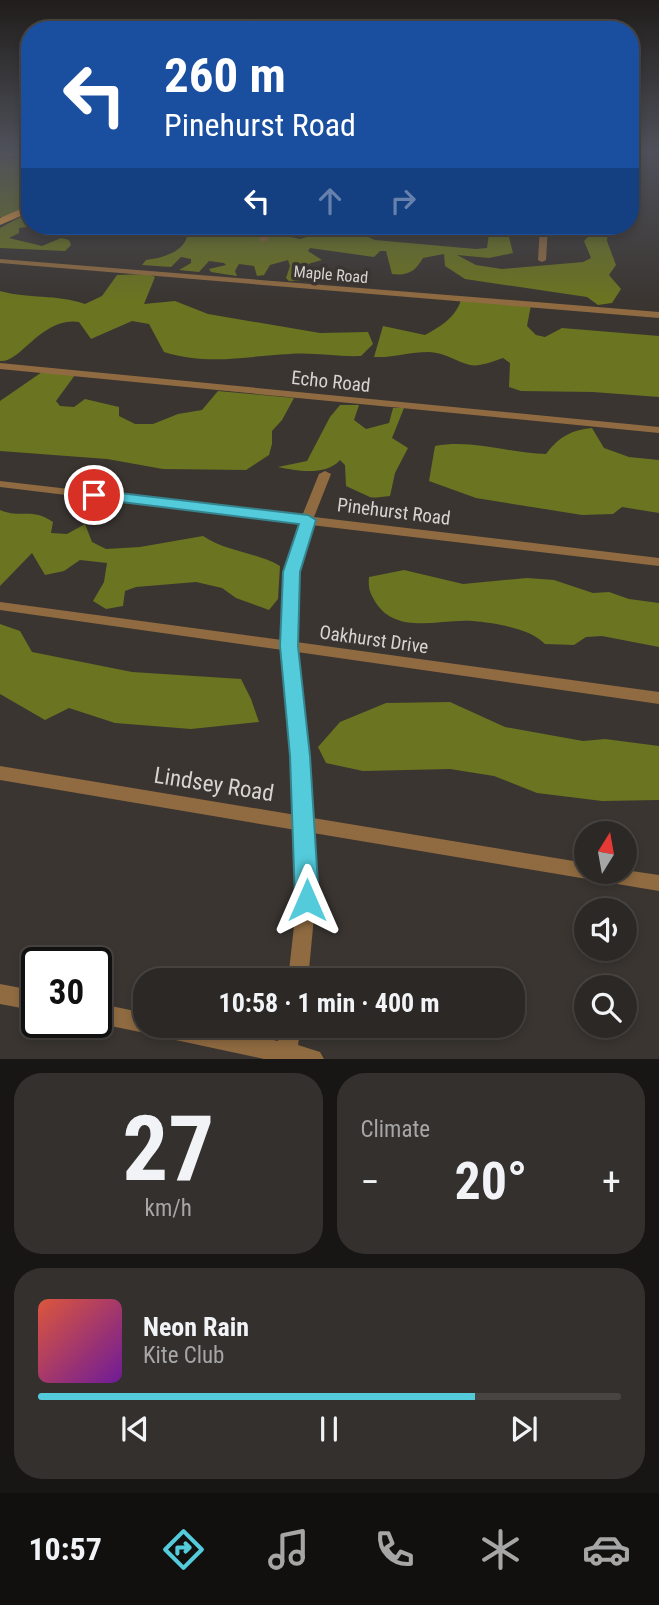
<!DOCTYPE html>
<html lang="en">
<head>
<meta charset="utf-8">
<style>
  body { margin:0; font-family:"Roboto Condensed",sans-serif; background:#34302d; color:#f1f3f6; height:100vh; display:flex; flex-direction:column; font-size:26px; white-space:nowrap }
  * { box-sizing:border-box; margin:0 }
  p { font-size:23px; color:#a6a6a7 }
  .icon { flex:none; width:38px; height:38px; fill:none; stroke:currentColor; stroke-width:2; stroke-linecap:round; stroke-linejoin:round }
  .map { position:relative; height:1059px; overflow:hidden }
  .drawer { display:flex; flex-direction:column; gap:14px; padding:14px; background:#181614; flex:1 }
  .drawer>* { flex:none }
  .banner { position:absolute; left:21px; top:21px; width:618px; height:214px; border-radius:28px; box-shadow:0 4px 10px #0003,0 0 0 2px #484442; background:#1a4fa0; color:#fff; overflow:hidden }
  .needle { width:46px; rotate:11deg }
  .controls { position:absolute; left:574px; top:821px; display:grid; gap:14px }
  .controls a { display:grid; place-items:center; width:63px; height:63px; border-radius:50%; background:#2c2825; box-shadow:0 4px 10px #0003,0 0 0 2px #484442; font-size:35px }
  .speed { position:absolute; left:21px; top:947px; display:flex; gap:14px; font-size:35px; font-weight:700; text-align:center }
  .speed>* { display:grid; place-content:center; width:91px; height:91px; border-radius:50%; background:#2c2825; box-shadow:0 4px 10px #0003,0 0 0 2px #484442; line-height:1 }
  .speed .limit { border:4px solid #111; border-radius:10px; background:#fff; color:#111 }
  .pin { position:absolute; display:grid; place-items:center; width:60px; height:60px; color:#fff; margin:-30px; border:4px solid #fff; border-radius:50%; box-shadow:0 2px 7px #0007 }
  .me { position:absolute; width:77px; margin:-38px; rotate:0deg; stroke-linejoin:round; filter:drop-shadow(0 0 5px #0008) }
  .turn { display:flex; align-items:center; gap:24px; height:147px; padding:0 28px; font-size:32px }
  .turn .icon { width:91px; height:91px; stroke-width:2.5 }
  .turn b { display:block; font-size:49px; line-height:60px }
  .lanes { display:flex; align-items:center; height:66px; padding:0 28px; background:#0003; justify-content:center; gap:35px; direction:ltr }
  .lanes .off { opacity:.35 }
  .big { font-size:52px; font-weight:700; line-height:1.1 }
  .drawer .tile { flex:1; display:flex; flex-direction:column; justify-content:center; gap:10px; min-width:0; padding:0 24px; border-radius:28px; background:#34302d }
  .drawer .dial { align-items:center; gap:0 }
  .dial b { font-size:91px; line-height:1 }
  .song { display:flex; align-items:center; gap:21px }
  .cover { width:84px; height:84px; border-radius:10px; background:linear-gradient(135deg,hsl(10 70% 55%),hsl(280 70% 35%)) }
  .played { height:7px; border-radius:4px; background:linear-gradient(90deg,#53cbdb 75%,#484442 75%) }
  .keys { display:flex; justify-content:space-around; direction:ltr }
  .heat { display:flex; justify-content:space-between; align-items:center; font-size:38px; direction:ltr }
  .drawer .tiles { flex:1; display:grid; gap:14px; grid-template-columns:1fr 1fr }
  .tile:last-child { grid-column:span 2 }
  .trip { position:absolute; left:133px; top:968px; width:392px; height:70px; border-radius:28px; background:#2c2825; box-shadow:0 4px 10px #0003,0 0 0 2px #484442; font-weight:700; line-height:70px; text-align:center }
  .tabs { display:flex; height:112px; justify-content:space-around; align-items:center; background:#12100f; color:#a6a6a7 }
  .tabs .icon { width:49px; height:49px }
  .tabs .selected { color:#53cbdb }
  .tabs b { font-size:32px; color:#f1f3f6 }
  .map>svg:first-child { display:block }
  .forest { fill:#6b7420 }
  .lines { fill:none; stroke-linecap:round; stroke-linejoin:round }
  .stream { stroke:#404f6b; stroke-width:2 }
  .minor { fill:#906b41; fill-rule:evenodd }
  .primary { fill:#e89b3a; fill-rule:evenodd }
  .route { fill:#53cbdb; stroke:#36848e; stroke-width:2 }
  .labels { text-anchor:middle; stroke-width:7; stroke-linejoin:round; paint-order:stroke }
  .far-street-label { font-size:16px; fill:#d7d3d1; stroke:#3a3531 }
  .street-label { font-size:19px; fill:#d7d3d1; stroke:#3a3531 }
  .near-street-label { font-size:23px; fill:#d7d3d1; stroke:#3a3531 }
</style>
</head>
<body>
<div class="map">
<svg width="659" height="1059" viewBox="0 0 659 1059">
  <rect width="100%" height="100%" fill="#3a3531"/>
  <!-- forest -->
  <g class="forest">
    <path d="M0 152H30V181L24 186 30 188V208L9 218 0 217Z"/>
    <path d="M30 212V226H34L19 228V233L9 238 42 246 61 238 69 240 71 245 65 251 0 248V228Z"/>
    <path d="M116 226H166V229L182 230 183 226H208L217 231H232L241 226H249L261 233 262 231 300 239 330 230 348 229 375 240 476 249 487 248 490 226H510L508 233 513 253 489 258 457 255 476 265 502 269 583 262 591 258 584 241 588 237 582 226H613L608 230 607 241 616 265 609 275 621 289 612 303 598 305 587 297 465 279 445 266 444 254 423 258C415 272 407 276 392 274L386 251H380L374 257 310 248 308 251 322 260 308 264 314 275 311 280 289 281 286 278 290 266 288 260 270 265 264 275 257 276 254 266 239 264 235 271 237 276 211 272 209 269 226 265 224 263 209 261 199 272 179 270 191 263V259L181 257 171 267 142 265 146 260C161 258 182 253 187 237L129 232Z"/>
    <path d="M149 274 155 277 144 304 175 301 208 314 320 333 368 332 373 344 361 356C338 357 313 352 290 354 244 356 210 366 164 352L149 324 132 321 91 339 79 322C42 316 21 363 0 361V291C28 299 57 294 85 304L102 296 117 275Z"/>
    <path d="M461 300 531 305 527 326 536 335 545 337 562 328 659 336V397L593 392 521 391 509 387 510 363 503 358C494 361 480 367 470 365 456 362 447 353 429 352 409 352 393 358 374 357L383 326 425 335C440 327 456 317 461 300Z"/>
    <path d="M42 372 75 375 56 401 60 406 74 407 85 399 119 407V416L135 424H153L178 414 202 410 218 391 294 398 282 420 272 431V444L269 455 246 470 163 469 107 459 0 451V401Z"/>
    <path d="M340 405H359L354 420 366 429 389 423 393 408H404L392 438 408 448 395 473 390 496 372 498 346 486 345 465 340 460C326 476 297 471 278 467L307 461 330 417Z"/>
    <path d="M592 428 604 448 629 457 659 460V513L622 507 613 514 582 515 476 498 429 481 435 446C472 439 508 453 546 454 559 437 571 430 592 428Z"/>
    <path d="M0 510C22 519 31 507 53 522L51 533 67 534 85 524 92 542 106 549 140 547 203 536C227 552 256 552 280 566L278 599 269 610 236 598 222 588 196 582 136 587 125 591 123 606 106 609 93 601 104 582 107 563 80 560 64 571 45 575 32 553 0 586Z"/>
    <path d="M404 570 463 584 527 578 554 580 593 593 609 592 629 599 659 603V647L602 636 586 637 574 645 545 644C530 628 494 623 473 621 441 618 398 636 376 603 370 593 368 589 369 577Z"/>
    <path d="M0 624 20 631 32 652 132 672 241 679 251 699 259 722 191 729 115 723 69 708 45 720 0 694Z"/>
    <path d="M450 702 505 727 583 741 605 739 659 746V800L602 801 537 793 494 776 450 769 363 771 326 763 318 747 340 722 386 703Z"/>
  </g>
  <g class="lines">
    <!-- stream -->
    <path class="stream" d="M0 159 30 156"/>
    <!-- minor -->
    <g class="minor">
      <path d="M269 226H276L266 241H260L259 239Z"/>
      <path d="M540 226H548L546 260 542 262 538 260Z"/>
      <path d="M0 259 659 312V318L0 263Z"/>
      <path d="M0 363 659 427V433L0 369Z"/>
      <path d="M325 471 331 474 314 517 659 558V566L311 525C297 563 294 602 296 642L659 692V704L297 652 313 818 586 863V872H625V870L659 875V891L313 833 314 917 308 980H288L295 917 296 830 0 780V766L296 815 283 650 0 610V602L282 640C280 600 285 561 299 523L0 487V481L302 516 319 474Z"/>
      <path d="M0 984 37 991V1011L0 1004Z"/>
      <path d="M96 1003 145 1013V1026H203L278 1041 281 1026H301L298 1045 320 1052 324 1059H264L157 1036 149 1032 145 1033 96 1023 93 1022H96Z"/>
    </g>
    <!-- primary -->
    <path class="primary" d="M30 205V212L0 225V218Z"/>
  </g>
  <!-- sky -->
  <linearGradient id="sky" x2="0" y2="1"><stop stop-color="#201d1b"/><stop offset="0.5" stop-color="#4f515a"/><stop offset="1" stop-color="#4f515a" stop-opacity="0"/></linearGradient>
  <rect width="659" height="301" fill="url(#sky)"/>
  <!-- route -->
  <path class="route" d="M94 490 308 515 316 520 300 572 298 646 310 756 319 900 315 907 307 910 298 907 295 900 290 756 280 646 283 572 299 524 89 498 87 495Z"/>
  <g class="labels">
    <!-- far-street labels -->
    <g class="far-street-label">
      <text transform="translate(331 274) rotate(5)" y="6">Maple Road</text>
    </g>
    <!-- street labels -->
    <g class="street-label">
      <text transform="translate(331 381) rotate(6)" y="7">Echo Road</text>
      <text transform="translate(394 511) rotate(7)" y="7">Pinehurst Road</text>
      <text transform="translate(374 639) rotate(8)" y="7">Oakhurst Drive</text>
    </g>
    <!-- near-street labels -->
    <g class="near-street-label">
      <text transform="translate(214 784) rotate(9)" y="8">Lindsey Road</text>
    </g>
  </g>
</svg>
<div class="controls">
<a><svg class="needle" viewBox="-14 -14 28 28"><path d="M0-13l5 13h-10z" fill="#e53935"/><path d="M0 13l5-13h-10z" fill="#a6a6a7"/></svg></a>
<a><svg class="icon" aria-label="sound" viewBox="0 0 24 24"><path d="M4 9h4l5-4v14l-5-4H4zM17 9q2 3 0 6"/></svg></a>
<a><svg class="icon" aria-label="search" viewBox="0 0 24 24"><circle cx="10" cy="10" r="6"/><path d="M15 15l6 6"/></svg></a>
</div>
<div class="speed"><div class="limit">30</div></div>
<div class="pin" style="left:94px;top:495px;background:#d93025"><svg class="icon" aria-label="arrive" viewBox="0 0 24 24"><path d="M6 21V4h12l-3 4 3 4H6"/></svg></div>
<svg class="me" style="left:307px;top:900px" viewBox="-20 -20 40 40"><path d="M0-17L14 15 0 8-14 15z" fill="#53cbdb" stroke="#fff" stroke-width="4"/></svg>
<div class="trip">10:58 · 1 min · 400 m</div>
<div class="banner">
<div class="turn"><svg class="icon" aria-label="left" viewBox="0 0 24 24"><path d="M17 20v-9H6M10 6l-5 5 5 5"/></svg><div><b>260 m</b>Pinehurst Road</div></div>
<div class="lanes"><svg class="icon" aria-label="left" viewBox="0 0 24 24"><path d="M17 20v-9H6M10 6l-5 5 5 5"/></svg><svg class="icon off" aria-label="ahead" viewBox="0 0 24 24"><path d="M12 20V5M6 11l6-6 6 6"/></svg><svg class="icon off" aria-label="right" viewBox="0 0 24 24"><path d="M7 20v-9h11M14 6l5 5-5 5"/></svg></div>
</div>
</div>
<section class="drawer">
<div class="tiles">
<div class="tile dial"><b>27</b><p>km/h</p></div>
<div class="tile"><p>Climate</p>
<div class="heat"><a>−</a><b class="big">20°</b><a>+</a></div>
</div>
<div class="tile">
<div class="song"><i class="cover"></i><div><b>Neon Rain</b><p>Kite Club</p></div></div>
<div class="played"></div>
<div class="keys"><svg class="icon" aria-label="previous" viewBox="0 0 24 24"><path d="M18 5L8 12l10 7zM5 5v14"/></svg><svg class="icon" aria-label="pause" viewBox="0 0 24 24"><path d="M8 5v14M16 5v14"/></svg><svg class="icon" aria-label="next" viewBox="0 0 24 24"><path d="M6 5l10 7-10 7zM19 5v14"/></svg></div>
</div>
</div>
</section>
<nav class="tabs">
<b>10:57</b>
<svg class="icon selected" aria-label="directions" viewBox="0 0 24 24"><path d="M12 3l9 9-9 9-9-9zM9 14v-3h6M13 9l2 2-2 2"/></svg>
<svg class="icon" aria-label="music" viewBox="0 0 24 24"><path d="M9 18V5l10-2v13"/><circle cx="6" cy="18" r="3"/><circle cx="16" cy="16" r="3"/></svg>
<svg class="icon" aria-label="phone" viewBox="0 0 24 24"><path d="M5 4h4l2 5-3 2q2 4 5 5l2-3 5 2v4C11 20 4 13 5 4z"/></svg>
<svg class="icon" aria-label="climate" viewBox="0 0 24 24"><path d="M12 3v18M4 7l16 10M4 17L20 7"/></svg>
<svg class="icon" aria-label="car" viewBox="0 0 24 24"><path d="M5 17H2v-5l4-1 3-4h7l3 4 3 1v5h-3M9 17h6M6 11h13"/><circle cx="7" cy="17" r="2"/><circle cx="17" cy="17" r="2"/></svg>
</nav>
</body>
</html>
